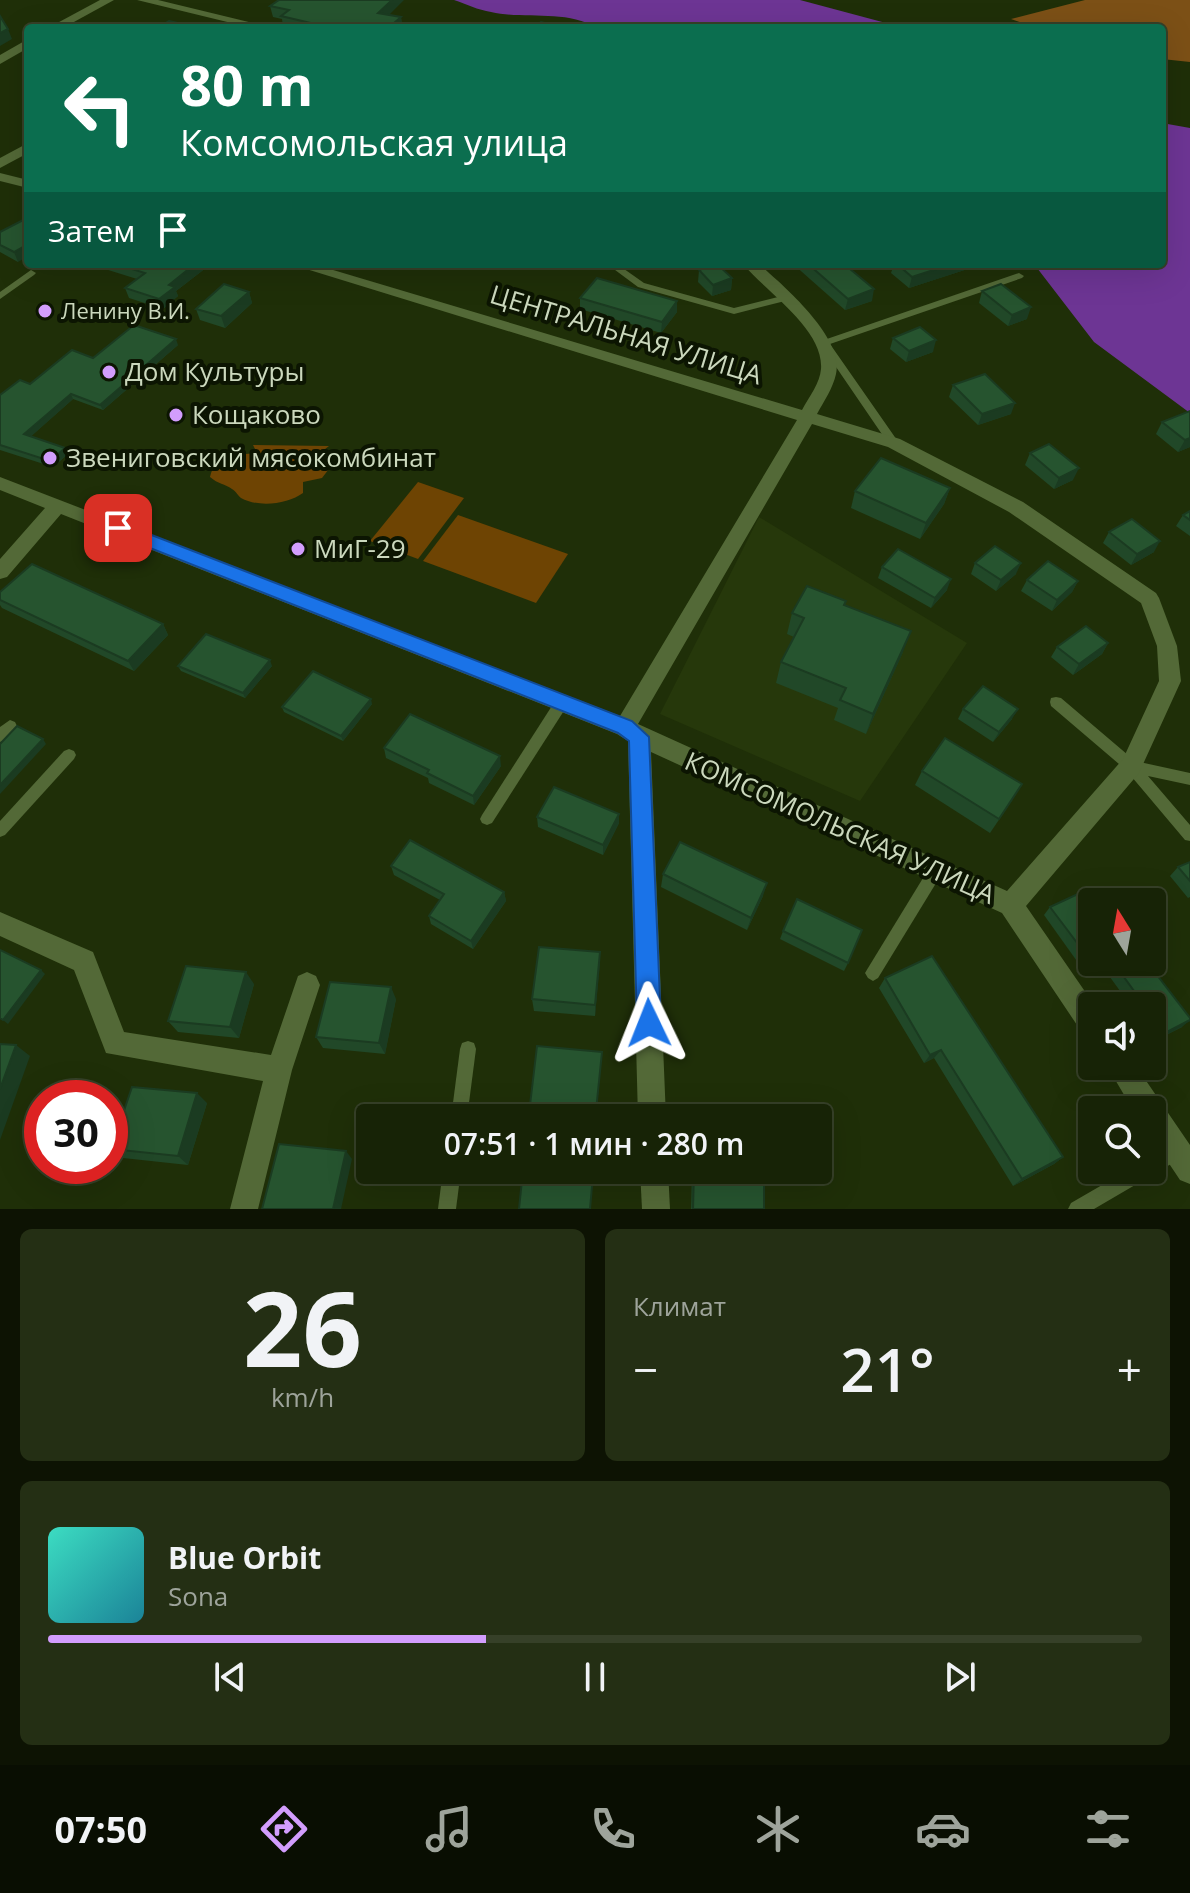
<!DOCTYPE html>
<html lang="ru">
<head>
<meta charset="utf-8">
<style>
  body { margin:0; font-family:"Open Sans",sans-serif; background:#242f14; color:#f1f3f6; height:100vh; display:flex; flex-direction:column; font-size:30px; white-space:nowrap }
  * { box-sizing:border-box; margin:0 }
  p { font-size:26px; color:#9ea49b }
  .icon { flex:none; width:44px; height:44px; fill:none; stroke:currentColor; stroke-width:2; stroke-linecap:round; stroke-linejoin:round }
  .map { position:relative; height:1209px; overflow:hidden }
  .side { display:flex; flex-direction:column; gap:20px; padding:20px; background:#0d1303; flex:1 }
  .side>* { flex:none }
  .banner { position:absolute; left:24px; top:24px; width:1142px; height:244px; border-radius:8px; box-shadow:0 8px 32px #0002,0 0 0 2px #364028; background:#0b6e4f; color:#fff; overflow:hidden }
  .needle { width:52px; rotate:349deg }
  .fabs { position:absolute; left:1078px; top:888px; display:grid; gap:16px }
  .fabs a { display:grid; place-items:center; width:88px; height:88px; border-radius:8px; background:#172306; box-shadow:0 8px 32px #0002,0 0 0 2px #364028; font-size:40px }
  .speed { position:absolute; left:24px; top:1080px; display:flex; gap:16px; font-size:40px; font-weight:700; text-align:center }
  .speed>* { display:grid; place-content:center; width:104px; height:104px; border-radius:50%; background:#172306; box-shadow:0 8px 32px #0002,0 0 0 2px #364028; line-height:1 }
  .speed .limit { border:12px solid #d22; background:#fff; color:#111 }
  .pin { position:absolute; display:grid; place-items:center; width:68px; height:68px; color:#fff; margin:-34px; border-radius:16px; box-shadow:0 4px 12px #0006 }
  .me { position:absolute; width:88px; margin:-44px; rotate:358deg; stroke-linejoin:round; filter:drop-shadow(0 0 6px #0008) }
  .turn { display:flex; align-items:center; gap:28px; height:168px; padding:0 24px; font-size:36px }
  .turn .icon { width:104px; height:104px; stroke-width:2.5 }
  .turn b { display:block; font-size:56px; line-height:68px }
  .then { display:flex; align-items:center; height:76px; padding:0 24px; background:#0003; gap:16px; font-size:30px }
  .big { font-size:60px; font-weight:600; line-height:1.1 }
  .side .tile { flex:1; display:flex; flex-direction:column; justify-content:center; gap:12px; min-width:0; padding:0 28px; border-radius:12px; background:#242f14 }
  .side .dial { align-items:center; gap:0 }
  .dial b { font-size:104px; line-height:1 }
  .song { display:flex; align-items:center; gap:24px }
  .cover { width:96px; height:96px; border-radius:12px; background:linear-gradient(135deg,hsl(170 70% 55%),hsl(190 70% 35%)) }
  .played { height:8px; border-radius:4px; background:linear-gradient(90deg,#d29dfd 40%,#364028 40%) }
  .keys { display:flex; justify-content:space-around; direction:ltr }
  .heat { display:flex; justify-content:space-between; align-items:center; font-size:44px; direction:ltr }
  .side .tiles { flex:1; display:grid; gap:20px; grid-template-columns:1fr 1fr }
  .tile:last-child { grid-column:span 2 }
  .trip { position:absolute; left:356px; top:1104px; width:476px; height:80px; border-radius:8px; background:#172306; box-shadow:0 8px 32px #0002,0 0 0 2px #364028; font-weight:600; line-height:80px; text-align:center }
  .dock { display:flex; height:128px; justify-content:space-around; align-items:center; background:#090e02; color:#9ea49b }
  .dock .icon { width:56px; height:56px }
  .dock .current { color:#d29dfd }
  .dock b { font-size:36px; color:#f1f3f6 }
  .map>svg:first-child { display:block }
  .built { fill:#26380b }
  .green { fill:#6e4403 }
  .forest { fill:#7c5016 }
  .water { fill:#6d3594 }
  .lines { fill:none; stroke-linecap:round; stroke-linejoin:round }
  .lane { fill:#536937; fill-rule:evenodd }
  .street { fill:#536937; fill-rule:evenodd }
  .wall { fill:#214828 }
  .shaded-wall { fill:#1b3b21 }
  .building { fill:#26542f; stroke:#1b3b21; stroke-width:2 }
  .route { fill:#1a73e8; stroke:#114b97; stroke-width:2 }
  .poi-dot { fill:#d29dfd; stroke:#0c1502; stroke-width:3 }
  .labels { text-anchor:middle; stroke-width:8; stroke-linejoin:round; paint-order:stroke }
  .far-poi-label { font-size:22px; fill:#cbd8bd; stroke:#0c1502; text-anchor:start }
  .street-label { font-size:26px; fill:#cbd8bd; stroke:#0c1502 }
  .poi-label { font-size:26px; fill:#cbd8bd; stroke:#0c1502; text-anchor:start }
</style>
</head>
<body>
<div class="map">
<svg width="1190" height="1209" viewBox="0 0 1190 1209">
  <rect width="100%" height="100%" fill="#1f2f08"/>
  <!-- built -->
  <path class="built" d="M759 517 967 643 860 801 660 714Z"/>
  <!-- green -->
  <g class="green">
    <path d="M253 445 329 446 320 453 332 465 322 478 303 482V493C288 504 259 508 241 498 238 496 236 491 232 489 225 484 218 484 210 477 215 454 237 455 257 453Z"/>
    <path d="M418 482 464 498 418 559 370 541Z"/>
    <path d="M458 515 568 554 536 603 423 561Z"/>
  </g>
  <!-- forest -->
  <path class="forest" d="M1085 0H1190V62L1162 59V28H1037L1011 19Z"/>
  <!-- water -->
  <g class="water">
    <path d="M454 0H800L886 23 888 28H597C565 9 526 20 491 12 478 10 466 4 454 0Z"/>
    <path d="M1162 123 1190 128V413L1094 342 1034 264H1162Z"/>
  </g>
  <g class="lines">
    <!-- lane -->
    <g class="lane">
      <path d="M607 264H617L644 283 734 308 786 295 791 298 789 300 734 314 638 287Z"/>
      <path d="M31 270 36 273 34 275 0 299V292Z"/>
      <path d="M1019 273 1024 276 1022 278 830 344 899 443 898 446H890L821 345V341Z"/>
      <path d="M562 697 567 698 568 702 567 706 492 823 487 825 482 823 480 819 482 815 557 698Z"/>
      <path d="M1056 697 1061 698 1135 761 1190 773V785L1148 776 1190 825V841L1185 840 1126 770 1051 706 1050 702 1051 698Z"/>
      <path d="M10 720 15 722 17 726 5 740 0 742V727Z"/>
      <path d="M69 749 74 751 76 755 74 759 5 835 0 837V821L64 751Z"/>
      <path d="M936 863 941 865 943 870 941 875 878 978 873 981 868 978 865 973 868 968 931 865Z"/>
      <path d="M468 1041 474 1043 476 1049 467 1118H451L460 1049 462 1043Z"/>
      <path d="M1177 1143 1183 1145 1185 1151 1183 1157 1094 1209H1068L1071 1203 1128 1170H1152V1156Z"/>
      <path d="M443 1170H461L456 1209H438Z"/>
    </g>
    <!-- street -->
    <g class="street">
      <path d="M100 0H114L63 28H48Z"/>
      <path d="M137 0H158L273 28H252Z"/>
      <path d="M28 39V48L0 64V55Z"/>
      <path d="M28 143V153L0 168V158Z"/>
      <path d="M0 173 28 180V188L0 181Z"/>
      <path d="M290 264H313L802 410C809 397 820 383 821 369 824 329 766 292 743 264H759C784 286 844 337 836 374 833 388 824 401 817 414L900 439 1023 502 1156 593 1159 598 1177 646 1181 681 1139 773 1026 906 1095 1006H1092V1038L1083 1034 1002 913 651 752 666 1118H638L628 741 617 734 61 514 7 577 0 579V559L45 508 0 490V477L620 716 797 420ZM812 424 888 447 1009 512 1141 603 1157 646 1159 681 1123 759 1007 891 638 724Z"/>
      <path d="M0 912 93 952 124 1032 271 1055 298 976 307 972 316 976 320 985 292 1070 258 1209H230L263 1081 106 1053 74 970 0 936Z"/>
      <path d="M1107 1066H1136L1190 1145V1184L1180 1180 1152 1138V1110H1133Z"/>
      <path d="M640 1170H668L670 1209H642Z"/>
    </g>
  </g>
  <!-- wall -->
  <g class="wall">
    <path d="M270 6 389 15 401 17 402 25 415 28H290L283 26 282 19 273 17Z"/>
    <path d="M28 218 18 262 0 252V232Z"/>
    <path d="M89 264H211L176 291 178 296 163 309 129 298 125 288 137 279Z"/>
    <path d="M793 264H844L872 301 845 310Z"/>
    <path d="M894 264H983L909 288 891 273Z"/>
    <path d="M699 270 732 278 731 290 712 296 698 282Z"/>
    <path d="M982 291 1027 319 1008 326 979 303Z"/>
    <path d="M249 292 252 303 225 328 200 320 196 309Z"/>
    <path d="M580 298 677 312 661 333 580 309Z"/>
    <path d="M893 338 933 352 906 362 890 349Z"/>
    <path d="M178 345 103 410 73 399 31 436 65 448 68 454 53 467 0 450V395L93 358Z"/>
    <path d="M953 385 1011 414 978 425 949 397Z"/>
    <path d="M1190 411V447L1178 452 1156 434 1162 422Z"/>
    <path d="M1030 453 1073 480 1054 489 1025 465Z"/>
    <path d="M950 488 944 504 920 539 851 508 855 491Z"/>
    <path d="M1190 511V536L1176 526 1183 515Z"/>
    <path d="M1109 532 1154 552 1131 565 1103 543Z"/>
    <path d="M975 563 1016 574 996 591 971 574Z"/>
    <path d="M882 567 947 590 931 608 878 578Z"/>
    <path d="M1027 580 1078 581 1072 592 1052 611 1021 591Z"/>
    <path d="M0 592 163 624 168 635 134 671 2 608 0 605Z"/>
    <path d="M845 605 903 652 866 734 834 720 838 708 776 683 781 662 794 637 787 634 792 613Z"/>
    <path d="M1108 643 1102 654 1073 675 1051 657 1057 647Z"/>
    <path d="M178 666H272L245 698 181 671Z"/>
    <path d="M372 704 343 741 284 712 282 707Z"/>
    <path d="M963 709 1012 719 993 742 958 719Z"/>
    <path d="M384 748 501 766 474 805 429 783 428 778 386 758Z"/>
    <path d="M922 771 1013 799 990 833 915 785Z"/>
    <path d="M537 817 619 823 603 855 538 827Z"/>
    <path d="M1190 862V897L1188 898 1170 876 1178 867Z"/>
    <path d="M391 866 504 892 506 901 473 949 431 924 429 916 440 900 394 875Z"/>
    <path d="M663 874 763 896 747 930 661 887Z"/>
    <path d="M1050 907 1092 908V958L1079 964 1044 915Z"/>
    <path d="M783 931 848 963 844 971 780 939Z"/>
    <path d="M600 952 595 1016 534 1011 532 999Z"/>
    <path d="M1099 962H1147L1182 1027 1156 1040 1152 1035V1006H1131Z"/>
    <path d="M885 978 1063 1157 1054 1164 1013 1186 934 1058 924 1063 879 988Z"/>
    <path d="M254 984 239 1038 178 1032 168 1021Z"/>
    <path d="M396 999 385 1054 323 1048 316 1037Z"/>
    <path d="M602 1052 596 1118H568L531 1114 530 1105Z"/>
    <path d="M207 1103 188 1165 123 1158 111 1149Z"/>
    <path d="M692 1170H764V1209H691Z"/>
  </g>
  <!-- shaded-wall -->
  <g class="shaded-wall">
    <path d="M392 0H404L380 24 378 13Z"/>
    <path d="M401 17 402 28 393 24Z"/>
    <path d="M8 29 12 39 0 46V33Z"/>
    <path d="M28 244V256L18 262 14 252Z"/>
    <path d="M195 264H211L176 291 178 296 163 309 159 299 169 285Z"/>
    <path d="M952 264H983L909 288 912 277Z"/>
    <path d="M732 278 731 290 712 296 713 285Z"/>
    <path d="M874 289 872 301 845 310 848 299Z"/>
    <path d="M249 292 252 303 225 328 221 316Z"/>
    <path d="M677 301V312L661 333 662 322Z"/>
    <path d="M1031 307 1027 319 1008 326 1012 315Z"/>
    <path d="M176 339 178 345 103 410 100 405Z"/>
    <path d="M936 340 933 352 906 362 909 351Z"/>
    <path d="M71 394 73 399 27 440 24 434Z"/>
    <path d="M1015 403 1011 414 978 425 982 414Z"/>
    <path d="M1190 438V447L1178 452 1185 440Z"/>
    <path d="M65 448 68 454 53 467 50 461Z"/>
    <path d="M1079 468 1073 480 1054 489 1059 478Z"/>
    <path d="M950 488 944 504 920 539 926 523Z"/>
    <path d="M1160 541 1154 552 1131 565 1137 554Z"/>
    <path d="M1021 563 1016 574 996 591 1001 580Z"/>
    <path d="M951 579 947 590 931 608 935 598Z"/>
    <path d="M1078 581 1072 592 1052 611 1057 600Z"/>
    <path d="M163 624 168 635 134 671 128 661Z"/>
    <path d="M911 631 903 652 866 734 873 714Z"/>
    <path d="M1108 643 1102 654 1073 675 1079 664Z"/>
    <path d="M270 660 272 666 245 698 243 693Z"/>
    <path d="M371 699 372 704 343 741 341 736Z"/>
    <path d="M1018 709 1012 719 993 742 999 732Z"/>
    <path d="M43 739 46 744 0 794V785Z"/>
    <path d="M500 756 501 766 474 805 473 796Z"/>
    <path d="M619 814V823L603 855V845Z"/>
    <path d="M767 883 763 896 747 930 751 918Z"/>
    <path d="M504 892 506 901 473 949 471 941Z"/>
    <path d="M600 952V964L595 1016V1005Z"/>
    <path d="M1092 954V958L1079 964 1087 956Z"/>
    <path d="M41 970 45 974 8 1024 3 1020Z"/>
    <path d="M246 972 254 984 239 1038 230 1027Z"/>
    <path d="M391 987 396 999 385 1054 379 1043Z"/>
    <path d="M1190 1020 1182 1027 1156 1040 1165 1033Z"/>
    <path d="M16 1045 30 1056 0 1140V1089Z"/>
    <path d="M941 1050 934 1058 924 1063 930 1055Z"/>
    <path d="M197 1093 207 1103 188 1165 178 1156Z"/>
    <path d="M346 1151 352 1159 341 1209H333Z"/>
    <path d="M1063 1157 1054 1164 1013 1186 1022 1179Z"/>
  </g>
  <!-- building -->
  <g class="building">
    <path d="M279 0H392L378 13 401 17 393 24 415 28H318L319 25 281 16 289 10 270 6Z"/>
    <path d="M0 16 8 29 0 33Z"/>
    <path d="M169 21 200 28H157Z"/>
    <path d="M541 22 564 28H532Z"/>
    <path d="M27 218H28V244L14 252 0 245V232Z"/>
    <path d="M116 264H195L169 285 175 287 159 299 125 288 145 273Z"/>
    <path d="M717 264 732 278 713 285 699 270Z"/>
    <path d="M808 264H844L874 289 848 299Z"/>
    <path d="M897 264H952L912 277Z"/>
    <path d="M597 278 677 301 662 322 580 298Z"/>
    <path d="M224 284 249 292 221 316 196 309Z"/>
    <path d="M1001 284 1031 307 1012 315 982 291Z"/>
    <path d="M134 325 176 339 100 405 71 394 24 434 65 448 50 461 0 445V395L20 380 30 384 72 350 93 358Z"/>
    <path d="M920 327 936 340 909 351 893 338Z"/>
    <path d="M985 374 1015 403 982 414 953 385Z"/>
    <path d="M1190 411V438L1185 440 1162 422Z"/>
    <path d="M1049 444 1079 468 1059 478 1030 453Z"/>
    <path d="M881 458 950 488 926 523 855 491Z"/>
    <path d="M1190 511V520L1183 515Z"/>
    <path d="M1132 519 1160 541 1137 554 1109 532Z"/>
    <path d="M995 546 1021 563 1001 580 975 563Z"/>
    <path d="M898 549 951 579 935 598 882 567Z"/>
    <path d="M1048 561 1078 581 1057 600 1027 580Z"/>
    <path d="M32 564 163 624 128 661 0 600V592Z"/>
    <path d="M807 586 846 601 844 605 911 631 873 714 840 700 846 688 781 662 804 618 792 613Z"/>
    <path d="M1086 626 1108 643 1079 664 1057 647Z"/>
    <path d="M206 634 270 660 243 693 178 666Z"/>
    <path d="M313 671 371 699 341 736 282 707Z"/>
    <path d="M983 686 1018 709 999 732 963 709Z"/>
    <path d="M410 714 500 756 473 796 427 773 429 770 384 748Z"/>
    <path d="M17 726 43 739 0 785V744Z"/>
    <path d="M945 738 1022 784 999 819 922 771Z"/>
    <path d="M554 787 619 814 603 845 537 817Z"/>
    <path d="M410 840 504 892 471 941 429 916 444 894 391 866Z"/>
    <path d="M680 842 767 883 751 918 663 874Z"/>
    <path d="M1190 862V881L1178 867Z"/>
    <path d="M1080 893 1092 908V954L1087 956 1050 907Z"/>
    <path d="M797 899 862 930 848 963 783 931Z"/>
    <path d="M539 947 600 952 595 1005 532 999Z"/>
    <path d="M0 950 41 970 3 1020 0 1018Z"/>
    <path d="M932 956 1063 1157 1022 1179 941 1050 930 1055 885 978Z"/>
    <path d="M1113 962H1147L1190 1018V1020L1165 1033 1152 1015V1006H1145Z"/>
    <path d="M186 966 246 972 230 1027 168 1021Z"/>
    <path d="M330 982 391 987 379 1043 316 1037Z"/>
    <path d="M0 1044 16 1045 0 1089Z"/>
    <path d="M537 1046 602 1052 596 1111 530 1105Z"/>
    <path d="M132 1087 197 1093 178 1156 111 1149Z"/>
    <path d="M279 1144 346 1151 333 1209H262Z"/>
    <path d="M523 1170H544L593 1175 590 1209H519Z"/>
    <path d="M694 1170H764V1209H693Z"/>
  </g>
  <!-- route -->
  <path class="route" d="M118 522 632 721 649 737 661 1023 657 1031 649 1035 640 1031 637 1023 629 741 618 733 112 533 109 528 112 524Z"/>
  <!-- markers -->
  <g class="poi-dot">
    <circle cx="45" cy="311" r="8"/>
    <circle cx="109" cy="372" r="8"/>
    <circle cx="176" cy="415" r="8"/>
    <circle cx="50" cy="458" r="8"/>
    <circle cx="298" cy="549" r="8"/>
  </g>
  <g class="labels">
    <!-- far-poi labels -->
    <g class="far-poi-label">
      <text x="61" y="319">Ленину В.И.</text>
    </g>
    <!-- street labels -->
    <g class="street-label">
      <text transform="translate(626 335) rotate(17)" y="9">ЦЕНТРАЛЬНАЯ УЛИЦА</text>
      <text transform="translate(840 828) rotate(24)" y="9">КОМСОМОЛЬСКАЯ УЛИЦА</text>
    </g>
    <!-- poi labels -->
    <g class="poi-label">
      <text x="125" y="381">Дом Культуры</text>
      <text x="192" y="424">Кощаково</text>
      <text x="66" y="467">Звениговский мясокомбинат</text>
      <text x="314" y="558">МиГ-29</text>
    </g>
  </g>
</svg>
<div class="fabs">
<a><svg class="needle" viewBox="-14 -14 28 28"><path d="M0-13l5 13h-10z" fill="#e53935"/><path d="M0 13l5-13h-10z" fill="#9ea49b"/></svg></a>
<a><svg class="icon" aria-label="sound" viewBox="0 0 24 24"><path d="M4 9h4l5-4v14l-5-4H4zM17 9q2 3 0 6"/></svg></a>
<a><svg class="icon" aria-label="search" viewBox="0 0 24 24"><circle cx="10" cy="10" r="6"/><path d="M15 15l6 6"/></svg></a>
</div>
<div class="speed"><div class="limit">30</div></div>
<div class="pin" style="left:118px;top:528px;background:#d93025"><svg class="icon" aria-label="arrive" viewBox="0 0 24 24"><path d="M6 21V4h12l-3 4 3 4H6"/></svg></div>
<svg class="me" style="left:649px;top:1023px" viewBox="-20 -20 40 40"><path d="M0-17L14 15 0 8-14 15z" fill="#1a73e8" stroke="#fff" stroke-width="4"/></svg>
<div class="trip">07:51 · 1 мин · 280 m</div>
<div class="banner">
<div class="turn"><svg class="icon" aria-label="left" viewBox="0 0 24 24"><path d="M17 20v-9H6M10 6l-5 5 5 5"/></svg><div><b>80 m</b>Комсомольская улица</div></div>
<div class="then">Затем<svg class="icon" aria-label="arrive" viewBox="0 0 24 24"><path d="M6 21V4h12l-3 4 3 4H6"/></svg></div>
</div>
</div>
<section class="side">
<div class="tiles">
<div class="tile dial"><b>26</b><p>km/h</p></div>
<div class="tile"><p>Климат</p>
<div class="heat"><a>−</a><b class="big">21°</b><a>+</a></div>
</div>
<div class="tile">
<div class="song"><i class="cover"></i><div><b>Blue Orbit</b><p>Sona</p></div></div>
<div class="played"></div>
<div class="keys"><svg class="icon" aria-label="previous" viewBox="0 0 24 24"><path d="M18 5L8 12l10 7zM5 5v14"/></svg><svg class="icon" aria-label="pause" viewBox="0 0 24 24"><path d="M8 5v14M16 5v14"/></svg><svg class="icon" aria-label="next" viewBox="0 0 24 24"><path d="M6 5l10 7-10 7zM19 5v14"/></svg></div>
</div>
</div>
</section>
<nav class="dock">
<b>07:50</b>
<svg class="icon current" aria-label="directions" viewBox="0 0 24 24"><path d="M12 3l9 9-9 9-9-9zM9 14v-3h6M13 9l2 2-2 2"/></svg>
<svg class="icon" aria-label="music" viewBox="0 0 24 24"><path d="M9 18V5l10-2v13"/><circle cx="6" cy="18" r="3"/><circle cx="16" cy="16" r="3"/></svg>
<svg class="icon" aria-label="phone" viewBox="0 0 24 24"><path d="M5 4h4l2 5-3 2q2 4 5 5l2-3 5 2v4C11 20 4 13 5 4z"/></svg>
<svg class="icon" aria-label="climate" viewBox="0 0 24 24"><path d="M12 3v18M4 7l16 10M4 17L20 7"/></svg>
<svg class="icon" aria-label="car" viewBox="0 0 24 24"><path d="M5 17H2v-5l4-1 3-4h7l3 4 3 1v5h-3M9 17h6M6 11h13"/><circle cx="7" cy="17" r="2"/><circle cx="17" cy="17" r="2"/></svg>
<svg class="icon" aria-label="filters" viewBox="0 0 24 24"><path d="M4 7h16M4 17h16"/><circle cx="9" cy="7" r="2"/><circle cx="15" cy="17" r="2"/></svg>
</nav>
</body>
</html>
